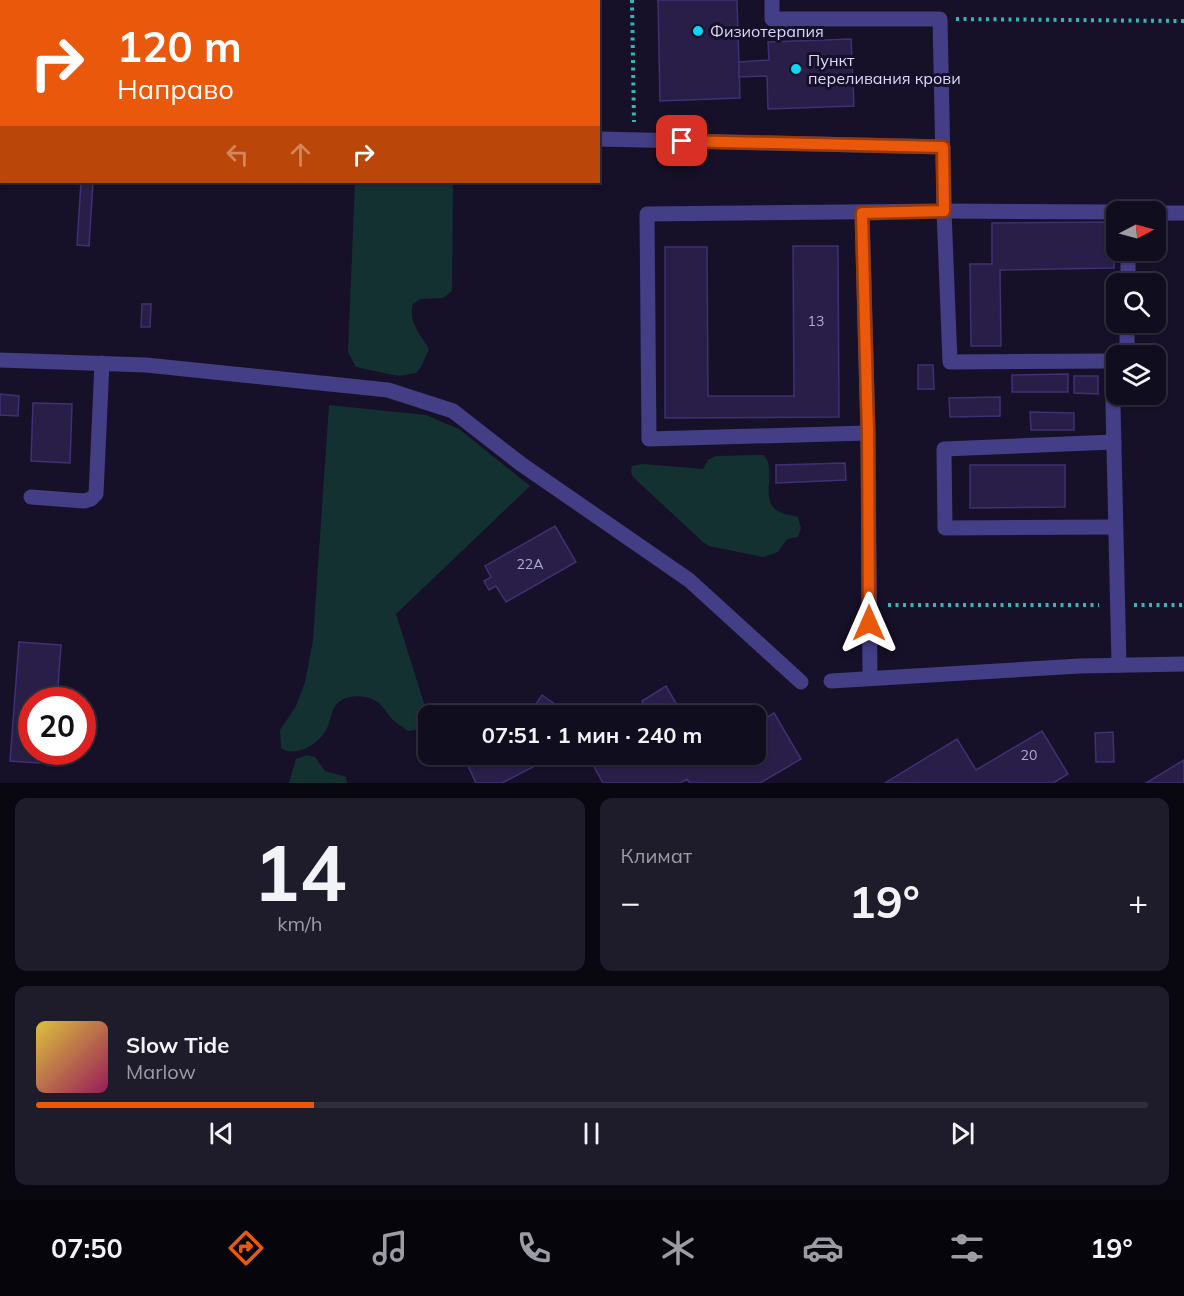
<!DOCTYPE html>
<html lang="ru">
<head>
<meta charset="utf-8">
<style>
  body { margin:0; font-family:Mulish,sans-serif; background:#1e1b2b; color:#f1f3f6; height:100vh; display:flex; flex-direction:column; font-size:22px; white-space:nowrap }
  * { box-sizing:border-box; margin:0 }
  p { font-size:20px; color:#9c9ca4 }
  .icon { flex:none; width:33px; height:33px; fill:none; stroke:currentColor; stroke-width:2; stroke-linecap:round; stroke-linejoin:round }
  .map { position:relative; height:783px; overflow:hidden }
  .drawer { display:flex; flex-direction:column; gap:15px; padding:15px; background:#090710; flex:1 }
  .drawer>* { flex:none }
  .top-card { position:absolute; left:0px; top:0px; width:600px; height:183px; box-shadow:0 2px 4px #0004,0 0 0 2px #302d3c; background:#ea580c; color:#fff; overflow:hidden }
  .needle { width:39px; rotate:84deg }
  .fabs { position:absolute; left:1106px; top:201px; display:grid; gap:12px }
  .fabs a { display:grid; place-items:center; width:60px; height:60px; border-radius:12px; background:#100d1e; box-shadow:0 2px 4px #0004,0 0 0 2px #302d3c; font-size:30px }
  .speed { position:absolute; left:18px; top:687px; display:flex; gap:12px; font-size:30px; font-weight:700; text-align:center }
  .speed>* { display:grid; place-content:center; width:78px; height:78px; border-radius:50%; background:#100d1e; box-shadow:0 2px 4px #0004,0 0 0 2px #302d3c; line-height:1 }
  .speed .limit { border:9px solid #d22; background:#fff; color:#111 }
  .pin { position:absolute; display:grid; place-items:center; width:51px; height:51px; color:#fff; margin:-26px; border-radius:12px; box-shadow:0 3px 9px #0006 }
  .me { position:absolute; width:66px; margin:-33px; rotate:0deg; stroke-linejoin:round; filter:drop-shadow(0 0 4px #0008) }
  .turn { display:flex; align-items:center; gap:21px; height:126px; padding:0 18px; font-size:27px }
  .turn .icon { width:78px; height:78px; stroke-width:2.5 }
  .turn b { display:block; font-size:42px; line-height:51px }
  .lanes { display:flex; align-items:center; height:57px; padding:0 18px; background:#0003; justify-content:center; gap:30px; direction:ltr }
  .lanes .off { opacity:.35 }
  .big { font-size:45px; font-weight:700; line-height:1.1 }
  .drawer .card { flex:1; display:flex; flex-direction:column; justify-content:center; gap:9px; min-width:0; padding:0 21px; border-radius:12px; background:#1e1b2b }
  .drawer .dial { align-items:center; gap:0 }
  .dial b { font-size:78px; line-height:1 }
  .song { display:flex; align-items:center; gap:18px }
  .cover { width:72px; height:72px; border-radius:9px; background:linear-gradient(135deg,hsl(50 70% 55%),hsl(330 70% 35%)) }
  .played { height:6px; border-radius:3px; background:linear-gradient(90deg,#ea580c 25%,#302d3c 25%) }
  .keys { display:flex; justify-content:space-around; direction:ltr }
  .heat { display:flex; justify-content:space-between; align-items:center; font-size:33px; direction:ltr }
  .drawer .tiles { flex:1; display:grid; gap:15px; grid-template-columns:1fr 1fr }
  .card:last-child { grid-column:span 2 }
  .trip { position:absolute; left:418px; top:705px; width:348px; height:60px; border-radius:12px; background:#100d1e; box-shadow:0 2px 4px #0004,0 0 0 2px #302d3c; font-weight:700; line-height:60px; text-align:center }
  .menu { display:flex; height:96px; justify-content:space-around; align-items:center; background:#06050c; color:#9c9ca4 }
  .menu .icon { width:42px; height:42px }
  .menu .current { color:#ea580c }
  .menu b { font-size:27px; color:#f1f3f6 }
  .map>svg:first-child { display:block }
  .green { fill:#143131 }
  .building { fill:#281e48; stroke:#403073; stroke-width:1.5 }
  .lines { fill:none; stroke-linecap:round; stroke-linejoin:round }
  .path { stroke:#34b6b3; stroke-width:4; stroke-dasharray:3 4.5; stroke-linecap:butt }
  .minor { stroke:#433e85; stroke-width:15 }
  .route-casing { stroke:#983908; stroke-width:15 }
  .route { stroke:#ea580c; stroke-width:10 }
  .poi-dot { fill:#0cd6f6; stroke:#161128; stroke-width:2 }
  .labels { text-anchor:middle; stroke-width:6; stroke-linejoin:round; paint-order:stroke }
  .number-label { font-size:14px; fill:#b0aad0 }
  .poi-label { font-size:16px; fill:#ded9fe; stroke:#161128; text-anchor:start }
</style>
</head>
<body>
<div class="map">
<svg width="1184" height="783" viewBox="0 0 1184 783">
  <rect width="100%" height="100%" fill="#161128"/>
  <!-- green -->
  <g class="green">
    <path d="M346 0H449V1L347 2Z"/>
    <path d="M355 182H453L452 291 443 298 420 299 413 304C408 322 420 334 429 349L421 367 416 373 398 376 356 367 348 352Z"/>
    <path d="M329 405 426 415 459 429 530 486 396 614 428 716 427 723 420 729 408 731C403 727 397 724 393 720 387 714 382 703 374 700 362 694 343 695 335 706 330 714 330 725 325 732 316 745 295 758 281 748L280 730 296 706 305 682 313 640Z"/>
    <path d="M763 455C778 468 760 496 775 509 780 514 791 515 798 517L801 528 798 537 787 539 778 552 763 557 709 546 703 542 633 477 631 472 632 466 642 464 703 469 708 460 716 456Z"/>
    <path d="M307 755 315 757 325 771 346 777 347 783H289L296 759Z"/>
  </g>
  <!-- building -->
  <g class="building">
    <path d="M658 0H737L740 98 660 101Z"/>
    <rect x="0" y="39" width="2" height="79"/>
    <path d="M851 39 854 106 768 109 767 76 739 77V62L769 60 768 42Z"/>
    <path d="M81 182H93L89 246 77 245Z"/>
    <path d="M1113 222 1114 268 1000 270 1001 346H971L970 264H992V223Z"/>
    <path d="M793 246H838L839 417 665 418V247H707L708 396H794Z"/>
    <path d="M142 304H151L150 327H141Z"/>
    <path d="M918 365H933L934 389H918Z"/>
    <path d="M1068 374V392H1012V375Z"/>
    <path d="M1074 376H1098V394L1074 393Z"/>
    <path d="M0 394 19 396 18 416 0 415Z"/>
    <path d="M1000 397V416L950 417 949 398Z"/>
    <path d="M33 403 72 404 70 463 31 461Z"/>
    <path d="M1030 412 1074 413V430H1031Z"/>
    <path d="M845 463 846 480 776 483V465Z"/>
    <path d="M970 465H1065V507L970 508Z"/>
    <path d="M555 526 576 562 506 602 496 586 489 590 484 581 491 577 485 566Z"/>
    <path d="M19 642 61 645 57 700H32V752H53V764L10 761Z"/>
    <path d="M666 686 680 710 671 716H650L642 701Z"/>
    <path d="M542 695 569 714 568 716H528Z"/>
    <path d="M774 713 801 759 760 783H690L687 779 680 783H603L592 763 607 754H697L699 757 704 754H756V724Z"/>
    <path d="M1042 731 1068 774 1053 783H885L957 739 976 770Z"/>
    <path d="M1113 732 1114 762H1096L1095 733Z"/>
    <path d="M489 754H530L535 766 502 783H476L468 766Z"/>
    <path d="M532 754H541L536 762Z"/>
    <path d="M1184 760V783H1146Z"/>
  </g>
  <g class="lines">
    <!-- path -->
    <g class="path">
      <path d="M632 0 634 122"/>
      <path d="M956 19 1184 21"/>
      <path d="M888 605H1099"/>
      <path d="M1134 605H1184"/>
    </g>
    <!-- minor -->
    <g class="minor">
      <path d="M772 0V19H940L944 211 950 362 1112 361"/>
      <path d="M598 139 943 147"/>
      <path d="M862 213 868 433 870 678"/>
      <path d="M1155 213H1184"/>
      <path d="M1128 284V250"/>
      <path d="M1127 356V322"/>
      <path d="M0 360 146 365 388 390 453 411 521 464 689 580 801 682"/>
      <path d="M1116 361H1112L1119 665"/>
      <path d="M868 433 649 439 647 214 944 211 1116 212"/>
      <path d="M1114 442 944 449 945 528 1114 527"/>
      <path d="M31 497 84 501 91 499 96 494 102 363"/>
      <path d="M831 681 1080 666 1184 664"/>
    </g>
  </g>
  <g class="lines">
    <defs>
      <path id="route" d="M682 141 943 147 944 211 862 213 868 433 869 623"/>
    </defs>
    <!-- route casing -->
    <use href="#route" class="route-casing"/>
    <!-- route -->
    <use href="#route" class="route"/>
  </g>
  <!-- markers -->
  <g class="poi-dot">
    <circle cx="698" cy="31" r="6"/>
    <circle cx="796" cy="69" r="6"/>
  </g>
  <g class="labels">
    <!-- number labels -->
    <g class="number-label">
      <text x="816" y="326">13</text>
      <text x="530" y="569">22А</text>
      <text x="1029" y="760">20</text>
    </g>
    <!-- poi labels -->
    <g class="poi-label">
      <text x="710" y="37">Физиотерапия</text>
      <text x="808" y="66">Пункт<tspan x="808" dy="18">переливания крови</tspan></text>
    </g>
  </g>
</svg>
<div class="fabs">
<a><svg class="needle" viewBox="-14 -14 28 28"><path d="M0-13l5 13h-10z" fill="#e53935"/><path d="M0 13l5-13h-10z" fill="#9c9ca4"/></svg></a>
<a><svg class="icon" aria-label="search" viewBox="0 0 24 24"><circle cx="10" cy="10" r="6"/><path d="M15 15l6 6"/></svg></a>
<a><svg class="icon" aria-label="layers" viewBox="0 0 24 24"><path d="M12 4l9 5-9 5-9-5zM3 14l9 5 9-5"/></svg></a>
</div>
<div class="speed"><div class="limit">20</div></div>
<div class="pin" style="left:682px;top:141px;background:#d93025"><svg class="icon" aria-label="arrive" viewBox="0 0 24 24"><path d="M6 21V4h12l-3 4 3 4H6"/></svg></div>
<svg class="me" style="left:869px;top:623px" viewBox="-20 -20 40 40"><path d="M0-17L14 15 0 8-14 15z" fill="#ea580c" stroke="#fff" stroke-width="4"/></svg>
<div class="trip">07:51 · 1 мин · 240 m</div>
<div class="top-card">
<div class="turn"><svg class="icon" aria-label="right" viewBox="0 0 24 24"><path d="M7 20v-9h11M14 6l5 5-5 5"/></svg><div><b>120 m</b>Направо</div></div>
<div class="lanes"><svg class="icon off" aria-label="left" viewBox="0 0 24 24"><path d="M17 20v-9H6M10 6l-5 5 5 5"/></svg><svg class="icon off" aria-label="ahead" viewBox="0 0 24 24"><path d="M12 20V5M6 11l6-6 6 6"/></svg><svg class="icon" aria-label="right" viewBox="0 0 24 24"><path d="M7 20v-9h11M14 6l5 5-5 5"/></svg></div>
</div>
</div>
<section class="drawer">
<div class="tiles">
<div class="card dial"><b>14</b><p>km/h</p></div>
<div class="card"><p>Климат</p>
<div class="heat"><a>−</a><b class="big">19°</b><a>+</a></div>
</div>
<div class="card">
<div class="song"><i class="cover"></i><div><b>Slow Tide</b><p>Marlow</p></div></div>
<div class="played"></div>
<div class="keys"><svg class="icon" aria-label="previous" viewBox="0 0 24 24"><path d="M18 5L8 12l10 7zM5 5v14"/></svg><svg class="icon" aria-label="pause" viewBox="0 0 24 24"><path d="M8 5v14M16 5v14"/></svg><svg class="icon" aria-label="next" viewBox="0 0 24 24"><path d="M6 5l10 7-10 7zM19 5v14"/></svg></div>
</div>
</div>
</section>
<nav class="menu">
<b>07:50</b>
<svg class="icon current" aria-label="directions" viewBox="0 0 24 24"><path d="M12 3l9 9-9 9-9-9zM9 14v-3h6M13 9l2 2-2 2"/></svg>
<svg class="icon" aria-label="music" viewBox="0 0 24 24"><path d="M9 18V5l10-2v13"/><circle cx="6" cy="18" r="3"/><circle cx="16" cy="16" r="3"/></svg>
<svg class="icon" aria-label="phone" viewBox="0 0 24 24"><path d="M5 4h4l2 5-3 2q2 4 5 5l2-3 5 2v4C11 20 4 13 5 4z"/></svg>
<svg class="icon" aria-label="climate" viewBox="0 0 24 24"><path d="M12 3v18M4 7l16 10M4 17L20 7"/></svg>
<svg class="icon" aria-label="car" viewBox="0 0 24 24"><path d="M5 17H2v-5l4-1 3-4h7l3 4 3 1v5h-3M9 17h6M6 11h13"/><circle cx="7" cy="17" r="2"/><circle cx="17" cy="17" r="2"/></svg>
<svg class="icon" aria-label="filters" viewBox="0 0 24 24"><path d="M4 7h16M4 17h16"/><circle cx="9" cy="7" r="2"/><circle cx="15" cy="17" r="2"/></svg>
<b>19°</b>
</nav>
</body>
</html>
